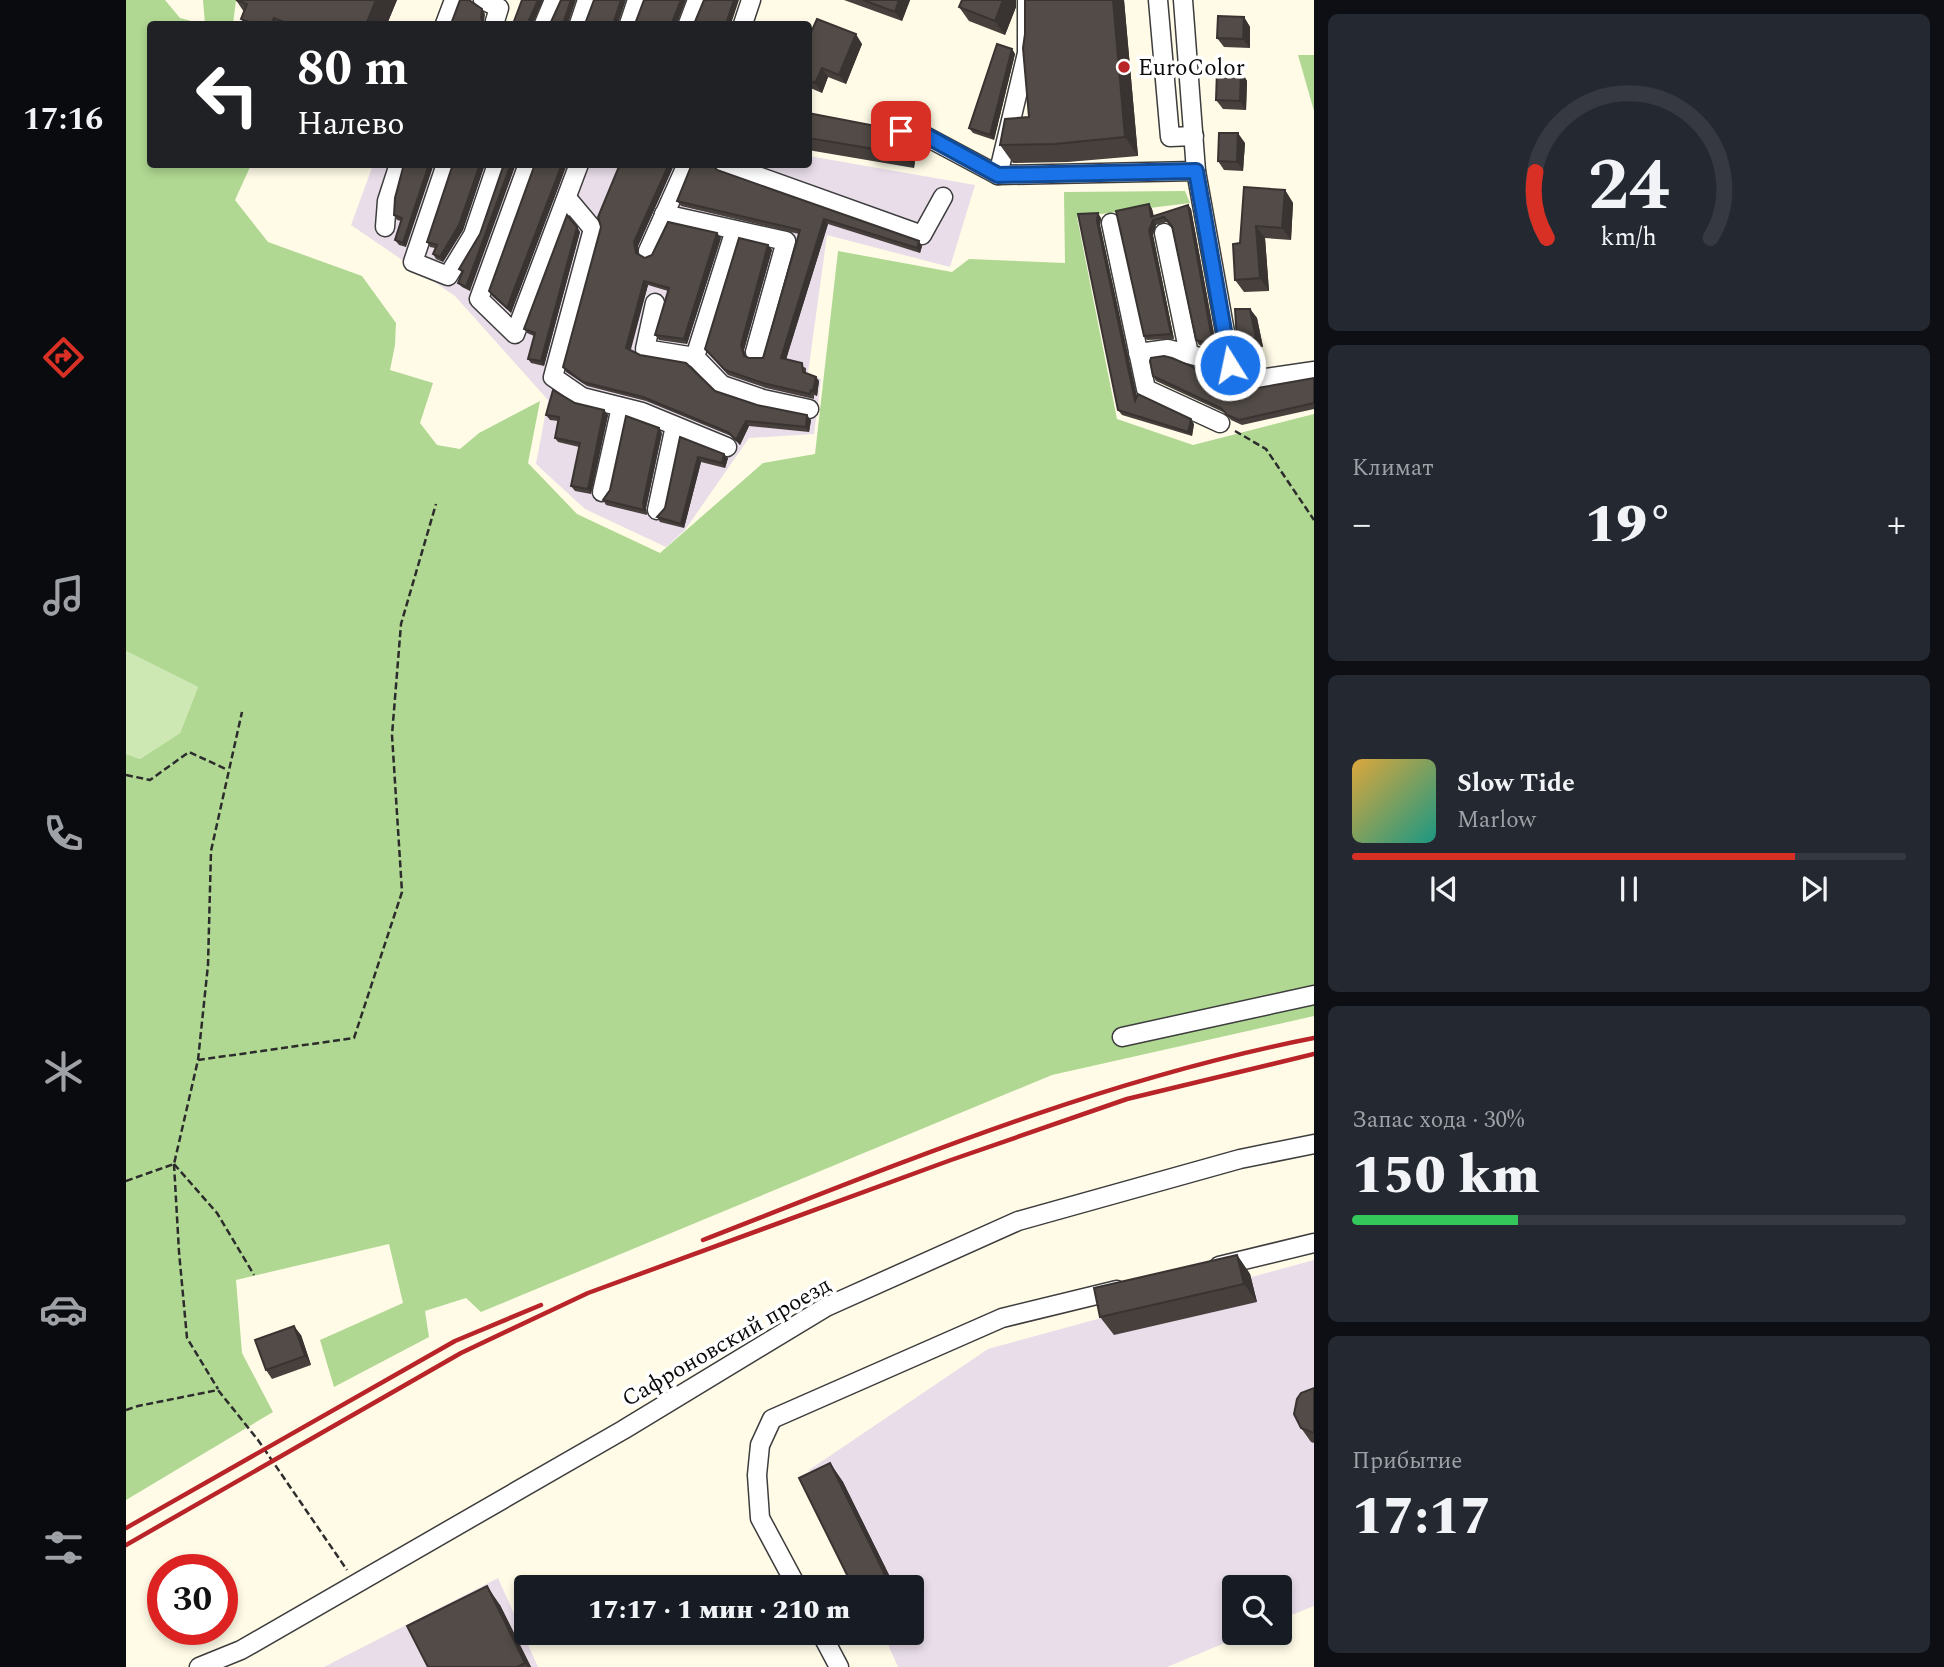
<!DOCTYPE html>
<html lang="ru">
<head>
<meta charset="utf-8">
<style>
  body { margin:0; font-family:Spectral,serif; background:#242831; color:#f1f3f6; height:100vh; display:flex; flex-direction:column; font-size:26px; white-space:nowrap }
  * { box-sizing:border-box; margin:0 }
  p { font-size:23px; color:#9ea1a6 }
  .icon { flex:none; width:38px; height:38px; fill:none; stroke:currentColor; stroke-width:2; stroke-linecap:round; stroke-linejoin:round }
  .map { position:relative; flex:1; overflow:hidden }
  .details { display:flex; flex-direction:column; gap:14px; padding:14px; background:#0d0f14; width:630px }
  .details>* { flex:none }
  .guide { position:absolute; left:21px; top:21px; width:665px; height:147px; border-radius:7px; box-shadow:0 4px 10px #0003; background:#202124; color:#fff; overflow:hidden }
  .fabs { position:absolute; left:1096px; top:1575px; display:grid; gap:14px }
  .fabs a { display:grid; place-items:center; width:70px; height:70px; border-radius:7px; background:#171b24; box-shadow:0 4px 10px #0003; font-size:35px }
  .speed { position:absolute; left:21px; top:1554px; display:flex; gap:14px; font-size:35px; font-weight:700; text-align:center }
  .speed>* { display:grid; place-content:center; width:91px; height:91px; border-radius:50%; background:#171b24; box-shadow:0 4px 10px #0003; line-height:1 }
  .speed .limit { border:10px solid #d22; background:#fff; color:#111 }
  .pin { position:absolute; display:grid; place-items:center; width:60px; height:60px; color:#fff; margin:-30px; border-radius:14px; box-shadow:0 4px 10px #0006 }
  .me { position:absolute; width:77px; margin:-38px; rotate:350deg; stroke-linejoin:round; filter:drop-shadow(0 0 5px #0008) }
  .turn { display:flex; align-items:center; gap:24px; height:147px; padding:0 35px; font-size:32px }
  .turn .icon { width:91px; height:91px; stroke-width:2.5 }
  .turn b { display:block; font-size:49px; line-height:60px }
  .big { font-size:52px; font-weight:800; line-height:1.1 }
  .details .widget { flex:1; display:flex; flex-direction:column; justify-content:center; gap:10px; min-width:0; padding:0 24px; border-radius:10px; background:#242831 }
  .details .dial { align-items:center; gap:0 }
  .dial svg { height:182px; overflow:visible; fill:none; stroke:#363941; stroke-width:7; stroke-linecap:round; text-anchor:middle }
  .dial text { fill:#f1f3f6; stroke:none }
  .song { display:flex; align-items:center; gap:21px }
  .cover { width:84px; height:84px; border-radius:10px; background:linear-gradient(135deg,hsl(40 70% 55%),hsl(170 70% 35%)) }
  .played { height:7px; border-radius:4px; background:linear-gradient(90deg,#d93025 80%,#363941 80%) }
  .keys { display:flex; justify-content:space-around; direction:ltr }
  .heat { display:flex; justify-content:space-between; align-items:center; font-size:38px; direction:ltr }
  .charge { height:10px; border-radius:5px; background:linear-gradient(90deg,#34c759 30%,#363941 0) }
  .trip { position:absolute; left:388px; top:1575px; width:410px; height:70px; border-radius:7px; background:#171b24; box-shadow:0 4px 10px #0003; font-weight:800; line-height:70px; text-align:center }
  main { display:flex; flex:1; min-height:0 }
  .dock { display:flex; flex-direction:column; width:126px; justify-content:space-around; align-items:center; background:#090b0e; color:#9ea1a6 }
  .dock .icon { width:49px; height:49px }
  .dock .on { color:#d93025 }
  .dock b { font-size:32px; color:#f1f3f6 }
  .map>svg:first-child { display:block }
  .industrial { fill:#e8dde9 }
  .green { fill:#cde8b2 }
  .forest { fill:#b0d892 }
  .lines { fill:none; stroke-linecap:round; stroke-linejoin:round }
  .minor-casing { stroke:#3d3d3d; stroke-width:21 }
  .path { stroke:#2c2c2c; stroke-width:2.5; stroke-dasharray:7 3.5; stroke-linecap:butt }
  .minor { stroke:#fff; stroke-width:18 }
  .rail { stroke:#b82427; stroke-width:4.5 }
  .wall { fill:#47403d }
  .shaded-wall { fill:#393432 }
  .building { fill:#524b47; stroke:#393432; stroke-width:2 }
  .route-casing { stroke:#114b97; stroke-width:18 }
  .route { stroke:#1a73e8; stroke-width:12 }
  .poi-dot { fill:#b82427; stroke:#fff; stroke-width:2.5 }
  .labels { text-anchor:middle; stroke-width:7; stroke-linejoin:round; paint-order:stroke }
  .poi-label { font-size:23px; fill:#0a0a0a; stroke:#fff; text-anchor:start }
  .street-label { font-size:23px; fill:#0a0a0a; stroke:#fff }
</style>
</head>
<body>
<main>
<nav class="dock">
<b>17:16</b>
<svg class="icon on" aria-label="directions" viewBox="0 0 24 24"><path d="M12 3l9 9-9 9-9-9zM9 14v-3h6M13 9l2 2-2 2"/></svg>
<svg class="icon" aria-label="music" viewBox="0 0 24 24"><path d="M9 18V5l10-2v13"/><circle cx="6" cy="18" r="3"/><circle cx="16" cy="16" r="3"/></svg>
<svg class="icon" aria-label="phone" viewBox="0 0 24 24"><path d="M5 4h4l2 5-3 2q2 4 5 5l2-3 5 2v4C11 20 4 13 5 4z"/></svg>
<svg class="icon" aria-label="climate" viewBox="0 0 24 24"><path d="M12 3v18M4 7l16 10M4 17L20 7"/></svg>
<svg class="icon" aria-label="car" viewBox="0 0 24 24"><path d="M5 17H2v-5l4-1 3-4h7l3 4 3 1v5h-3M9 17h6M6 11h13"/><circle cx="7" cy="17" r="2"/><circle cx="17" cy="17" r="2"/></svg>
<svg class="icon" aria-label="filters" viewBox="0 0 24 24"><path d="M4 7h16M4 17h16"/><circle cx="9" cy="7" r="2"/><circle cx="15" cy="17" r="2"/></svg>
</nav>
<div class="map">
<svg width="1188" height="1667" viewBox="0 0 1188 1667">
  <rect width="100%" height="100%" fill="#fffbe7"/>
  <!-- industrial -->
  <g class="industrial">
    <path d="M683 156 849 185 824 267 701 235 682 373 695 379 688 434 623 438 559 530 540 547 459 509 410 464 422 400 329 296 225 225 247 165 682 164Z"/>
    <path d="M1188 1260V1606L1153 1620V1587H1108V1633H1123L1041 1667H772L757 1633H786V1587H736L683 1470 862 1349Z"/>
    <path d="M372 1578 412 1667H198Z"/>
  </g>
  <!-- green -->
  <path class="green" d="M0 651 72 687 54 733 14 759 0 754Z"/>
  <!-- forest -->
  <g class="forest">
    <path d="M0 0H39L54 18 76 24H24V164L125 165 109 200 142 242 236 276 270 323 269 345 264 370 307 383 294 423 311 445 334 449 353 433 414 401 402 463 451 514 534 553 637 463 689 454 712 251 826 272 843 259 939 263 938 192 1059 191 1064 203 951 217 991 419 1067 445 1188 414V1016L926 1075 355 1312 340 1298 299 1311 303 1337 208 1387 194 1340 277 1303 263 1244 110 1280 116 1353 147 1412 0 1500V754L14 759 54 733 72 687 0 651Z"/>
    <path d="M77 0H110L107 24H79Z"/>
    <path d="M1172 55H1188V111Z"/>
  </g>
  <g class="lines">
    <defs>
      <g id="minor">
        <path d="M357 0 373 8 369 21"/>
        <path d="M1032 0 1044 137 1068 136"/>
        <path d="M1057 0 1070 171 1105 365"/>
        <path d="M319 24 328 0"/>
        <path d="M418 24 428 0"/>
        <path d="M453 24 461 0"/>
        <path d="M503 24 511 0"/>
        <path d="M562 24 571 0"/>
        <path d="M617 24 625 0"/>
        <path d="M759 128 799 136 872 175 1070 171"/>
        <path d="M320 164 287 262 322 276 347 235 371 164"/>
        <path d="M402 164 353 299 389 334 453 164"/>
        <path d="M598 164 796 235 817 197"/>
        <path d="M872 175 901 53V0"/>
        <path d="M441 198 467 229 427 377 456 397 516 412 601 447"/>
        <path d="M538 214 660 241 629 352"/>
        <path d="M985 223 1020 389 1094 423"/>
        <path d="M259 227 261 201 273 164"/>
        <path d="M609 230 569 357 596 385 637 399 683 409"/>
        <path d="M1038 233 1063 354"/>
        <path d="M522 251 561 164"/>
        <path d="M529 303 519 349 569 357"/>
        <path d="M1012 353 1042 349 1105 365 1125 380 1188 371"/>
        <path d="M476 492 495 407"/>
        <path d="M531 510 549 426"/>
        <path d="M996 1037 1188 995"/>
        <path d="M1093 1266 1188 1243"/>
        <path d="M671 1587 634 1518 631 1475 634 1445 646 1419 876 1318 991 1290"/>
        <path d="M695 1633 713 1667"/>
        <path d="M73 1667 115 1650 497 1430 700 1307 892 1221 1114 1159 1188 1144"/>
      </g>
    </defs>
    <!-- minor casing -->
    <use href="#minor" class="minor-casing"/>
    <!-- path -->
    <g class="path">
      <path d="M1109 431 1140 449 1188 520"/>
      <path d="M0 775 24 780 63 752 102 770"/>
      <path d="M72 1060 82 965 85 851 116 712"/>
      <path d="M48 1164 53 1252 61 1338 92 1389"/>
      <path d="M48 1164 91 1213 128 1275"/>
      <path d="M0 1181 48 1164 72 1060 228 1038 276 892 266 735 275 624 310 504"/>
      <path d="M0 1410 12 1406 92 1390 132 1440 221 1570"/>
    </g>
    <!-- minor -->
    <use href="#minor" class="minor"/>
    <!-- rail -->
    <g class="rail">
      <path d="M577 1240C777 1162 977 1079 1188 1038"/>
      <path d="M0 1528 329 1341 415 1305"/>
      <path d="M0 1545 335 1353 462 1293 825 1160 1001 1099 1188 1054"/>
    </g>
  </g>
  <!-- wall -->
  <g class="wall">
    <path d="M110 0H271L261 24H119L115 19 118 12Z"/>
    <path d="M718 0H784L776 21Z"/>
    <path d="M836 0H890V7L879 35 843 21 833 7Z"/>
    <path d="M998 0 1012 156 942 162 887 163 874 145 903 117Z"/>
    <path d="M1118 17 1124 27V48L1098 47 1091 38Z"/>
    <path d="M682 39 736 44 720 84 702 77 696 93 682 87Z"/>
    <path d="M886 49 889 54 868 140 847 133 843 128Z"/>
    <path d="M1115 71 1121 81 1120 110 1097 109 1090 100Z"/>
    <path d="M682 113 791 146 788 168 682 150Z"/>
    <path d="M1119 143 1117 171 1098 170 1092 161Z"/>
    <path d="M278 164 280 247 273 245 269 240 275 221 271 220 268 215Z"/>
    <path d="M327 164H359L337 230 317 262 310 259 307 254 309 248 304 247 301 242Z"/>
    <path d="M409 164H441L385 313 366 296 363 291Z"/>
    <path d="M548 165 512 246 513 255 519 258 591 233 595 238 561 344 533 340 529 335 542 291 522 285 504 350 589 391 631 405 685 420 683 432 623 426 614 445 605 436 520 401 461 386 440 372 437 367Z"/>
    <path d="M591 170 796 246 794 253 702 224 660 359 680 368V373L690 377 693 381 691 396 688 395V399L640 388 602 375 579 349 642 245 646 250 618 350 620 357 623 358H637L673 234 555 206 551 201Z"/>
    <path d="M1159 190 1167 203 1165 240 1139 238 1143 291 1118 292 1109 280 1114 243Z"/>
    <path d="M1023 204 1026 209 1028 216 1062 205 1065 209 1091 350 1073 345 1070 340 1046 228 1041 222 1030 225 1027 235 1048 339 1021 340 1018 336Z"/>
    <path d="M952 214 975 218 974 225 1011 397 1068 424 1066 436 996 415 992 410Z"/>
    <path d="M451 227 454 232 418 366 405 363 402 359 408 336 401 333 398 329Z"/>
    <path d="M354 234 344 291 336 287 332 283 336 273 333 269Z"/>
    <path d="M1124 309 1131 318 1137 347 1118 349 1111 340Z"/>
    <path d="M1027 376 1120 390 1188 378V409L1116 425 1105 420 1099 413 1030 381Z"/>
    <path d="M449 403 478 410 482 415 465 494 449 491 445 486 453 447 432 442 429 438 432 421 424 420 420 415Z"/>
    <path d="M536 433 520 508 521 515 480 505 477 500Z"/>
    <path d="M554 437 602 458 599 468 575 462 558 528 534 522 531 517 539 508Z"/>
    <path d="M1111 1255 1124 1274 1131 1302 988 1335 974 1317Z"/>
    <path d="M175 1335 185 1365 146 1379 140 1370Z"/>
    <path d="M1188 1388V1443L1185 1442 1175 1428Z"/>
    <path d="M704 1463 717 1482 769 1587H727Z"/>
    <path d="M374 1605 405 1667H302Z"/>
  </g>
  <!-- shaded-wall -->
  <g class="shaded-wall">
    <path d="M250 0H271L261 24H242L241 22Z"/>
    <path d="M412 0H417L407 24H405L403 20Z"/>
    <path d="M445 0H450L442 24H440L438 21Z"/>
    <path d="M495 0H500L492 24H490L488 21Z"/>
    <path d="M555 0H560L551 24 547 20Z"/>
    <path d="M608 0H613L605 24H600Z"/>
    <path d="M773 0H784L776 21 769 12Z"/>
    <path d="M877 0H890V7L879 35 869 21Z"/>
    <path d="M987 0H998L1012 156 999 137Z"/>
    <path d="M356 9 359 14 358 23 359 24 355 18Z"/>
    <path d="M1118 17 1124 27V48L1117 39Z"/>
    <path d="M148 18 152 24H145Z"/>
    <path d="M730 34 736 44 720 84 713 75Z"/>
    <path d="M886 49 889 54 868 140 864 135Z"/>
    <path d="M696 68 702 77 696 93 689 83Z"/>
    <path d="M1115 71 1121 81 1120 110 1114 101Z"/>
    <path d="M781 132 791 146 788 168 778 154Z"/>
    <path d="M1112 133 1119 143 1117 171 1111 162Z"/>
    <path d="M303 164H308L280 247 277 243Z"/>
    <path d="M354 164H359L337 230 317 262 314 257Z"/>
    <path d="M385 164H390L344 291 340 287Z"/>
    <path d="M436 164H441L385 313 381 308Z"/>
    <path d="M543 164 548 165 512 246 513 258 510 253 508 242Z"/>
    <path d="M1159 190 1167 203 1165 240 1156 228Z"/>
    <path d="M1023 204 1026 209 1028 220 1025 217Z"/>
    <path d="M1062 205 1065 209 1091 350 1087 345Z"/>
    <path d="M972 213 975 218 974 225 1013 406 1009 401 971 221Z"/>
    <path d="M698 219 702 224 659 363 655 358Z"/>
    <path d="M1027 220 1030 225 1027 235 1048 339 1045 334 1023 230Z"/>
    <path d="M1130 226 1139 238 1143 291 1134 278Z"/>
    <path d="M451 227 454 232 418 366 415 361Z"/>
    <path d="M591 233 595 238 561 344 558 339Z"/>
    <path d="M793 241 796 246 794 253 791 248Z"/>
    <path d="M642 245 646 250 618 350 621 360 618 356 615 345Z"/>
    <path d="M518 281 522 285 504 353 500 348Z"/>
    <path d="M1124 309 1131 318 1137 347 1130 338Z"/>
    <path d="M690 377 693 381 691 396 687 391Z"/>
    <path d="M478 410 482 415 465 494 462 489Z"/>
    <path d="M681 415 685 420 683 432 680 427Z"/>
    <path d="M1065 419 1068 424 1066 436 1062 432Z"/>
    <path d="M620 421 623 426 614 445 610 440Z"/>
    <path d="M533 428 536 433 520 508 521 515 518 510 517 503Z"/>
    <path d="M598 454 602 458 599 468 596 463Z"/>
    <path d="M572 457 575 462 558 528 555 524Z"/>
    <path d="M1111 1255 1124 1274 1131 1302 1118 1284Z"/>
    <path d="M168 1326 175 1335 185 1365 179 1356Z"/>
    <path d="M704 1463 717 1482 769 1587H767L762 1581Z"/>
    <path d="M361 1586 374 1605 405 1667H402L399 1663Z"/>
  </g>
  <!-- building -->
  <g class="building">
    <path d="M110 0H250L241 22 246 24H163L148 18 145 24H128L115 19 121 4Z"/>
    <path d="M334 0H343L356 9 355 18 358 24H325Z"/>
    <path d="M396 0H412L403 20 405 24H387Z"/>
    <path d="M435 0H445L438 21 440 24H424Z"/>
    <path d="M468 0H495L488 21 490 24H459Z"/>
    <path d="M518 0H555L547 20 550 24H509Z"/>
    <path d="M578 0H608L600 24H568Z"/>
    <path d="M737 0H773L769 12Z"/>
    <path d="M836 0H877L869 21 833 7Z"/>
    <path d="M899 0H987L999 137 929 144 874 145 879 119 903 117 897 48 899 34Z"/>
    <path d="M1092 16 1118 17 1117 39 1091 38Z"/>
    <path d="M691 19 730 34 713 75 696 68 689 83 682 80V39Z"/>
    <path d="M871 44 886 49 864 135 843 128Z"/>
    <path d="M1091 71H1115L1114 101 1090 100Z"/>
    <path d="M682 113 781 132 778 154 682 138Z"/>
    <path d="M1093 133H1112L1111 162 1092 161Z"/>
    <path d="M278 164H303L277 243 269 240 276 218 268 215 269 198Z"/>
    <path d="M327 164H354L333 225 314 257 307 254 311 245 301 242Z"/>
    <path d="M378 164H385L340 287 332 283 337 271 333 269 354 234Z"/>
    <path d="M409 164H436L381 308 363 291Z"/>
    <path d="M494 164H543L508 242 510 253 519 258 526 255 542 222 591 233 558 339 529 335 543 288 518 281 500 348 514 355 560 363 589 391 631 405 681 415 680 427 620 421 610 440 602 432 517 397 457 382 437 367 475 227 472 217Z"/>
    <path d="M566 164H586L591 170 793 241 791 248 698 219 655 358 676 363 677 372 690 377 687 391 685 390 684 394 637 383 599 370 579 349 613 238 642 245 615 345 618 356 623 358H637L674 230 551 201Z"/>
    <path d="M1118 187 1159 190 1156 228 1130 226 1134 278 1109 280 1107 244 1114 243Z"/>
    <path d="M1023 204 1025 217 1062 205 1087 345 1070 340 1046 226 1038 217 1027 220 1023 230 1045 334 1018 336 990 211Z"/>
    <path d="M972 213 971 221 1009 401 1012 394 1065 419 1062 432 992 410 952 214Z"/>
    <path d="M441 215 451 227 415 361 402 359 409 333 398 329Z"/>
    <path d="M1109 309H1124L1130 338 1111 340Z"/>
    <path d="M1038 356 1046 358 1120 390 1188 378V403L1113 420 1101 415 1095 408 1027 376 1024 361 1025 358Z"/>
    <path d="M427 390 449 403 478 410 462 489 445 486 454 443 429 438 433 417 420 415Z"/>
    <path d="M500 416 533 428 517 503 518 510 477 500 484 490Z"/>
    <path d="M554 437 598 454 596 463 572 457 555 524 531 517 539 508Z"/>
    <path d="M1111 1255 1118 1284 974 1317 968 1288Z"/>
    <path d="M168 1326 179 1356 140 1370 129 1340Z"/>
    <path d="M1188 1388V1433L1175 1428 1168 1414 1171 1399 1175 1393Z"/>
    <path d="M704 1463 762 1581 749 1587H727L673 1478Z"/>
    <path d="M361 1586 399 1663 391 1667H302L281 1626Z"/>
  </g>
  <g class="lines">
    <defs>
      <path id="route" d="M775 131 799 135 872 175 1070 171 1104 365"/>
    </defs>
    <!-- route casing -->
    <use href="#route" class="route-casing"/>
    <!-- route -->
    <use href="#route" class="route"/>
  </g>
  <!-- markers -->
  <circle class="poi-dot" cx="998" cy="67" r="7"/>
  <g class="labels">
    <!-- poi labels -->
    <g class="poi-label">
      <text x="1012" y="75">EuroColor</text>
    </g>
    <!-- street labels -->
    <g class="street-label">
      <text transform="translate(600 1341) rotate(-30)" y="8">Сафроновский проезд</text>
    </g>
  </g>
</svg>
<div class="fabs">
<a><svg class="icon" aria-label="search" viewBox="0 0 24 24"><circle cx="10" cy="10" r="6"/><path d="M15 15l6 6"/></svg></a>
</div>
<div class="speed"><div class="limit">30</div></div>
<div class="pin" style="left:775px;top:131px;background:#d93025"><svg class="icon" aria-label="arrive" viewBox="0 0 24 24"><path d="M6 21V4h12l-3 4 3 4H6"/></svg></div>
<svg class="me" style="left:1104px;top:365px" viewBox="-20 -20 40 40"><circle r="17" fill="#1a73e8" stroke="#fff" stroke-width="3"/><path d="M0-11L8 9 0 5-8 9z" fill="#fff"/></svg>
<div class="trip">17:17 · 1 мин · 210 m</div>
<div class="guide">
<div class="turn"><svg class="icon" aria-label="left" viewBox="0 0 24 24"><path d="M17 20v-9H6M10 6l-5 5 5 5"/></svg><div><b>80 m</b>Налево</div></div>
</div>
</div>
<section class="details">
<div class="widget dial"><svg viewBox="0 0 100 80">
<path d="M14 69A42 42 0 1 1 86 69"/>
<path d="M14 69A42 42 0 0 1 9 40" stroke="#d93025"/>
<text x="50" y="56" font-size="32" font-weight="700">24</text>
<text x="50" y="72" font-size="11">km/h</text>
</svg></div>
<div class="widget"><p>Климат</p>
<div class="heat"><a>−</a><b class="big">19°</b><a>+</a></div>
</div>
<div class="widget">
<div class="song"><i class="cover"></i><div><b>Slow Tide</b><p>Marlow</p></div></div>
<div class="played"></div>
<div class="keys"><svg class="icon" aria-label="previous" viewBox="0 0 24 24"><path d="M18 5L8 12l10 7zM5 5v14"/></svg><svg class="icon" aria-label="pause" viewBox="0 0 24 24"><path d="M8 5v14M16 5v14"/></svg><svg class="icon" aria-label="next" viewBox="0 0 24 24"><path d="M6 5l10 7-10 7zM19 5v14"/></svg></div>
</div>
<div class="widget"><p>Запас хода · 30%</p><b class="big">150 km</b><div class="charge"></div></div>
<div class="widget"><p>Прибытие</p><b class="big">17:17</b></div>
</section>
</main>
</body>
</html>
